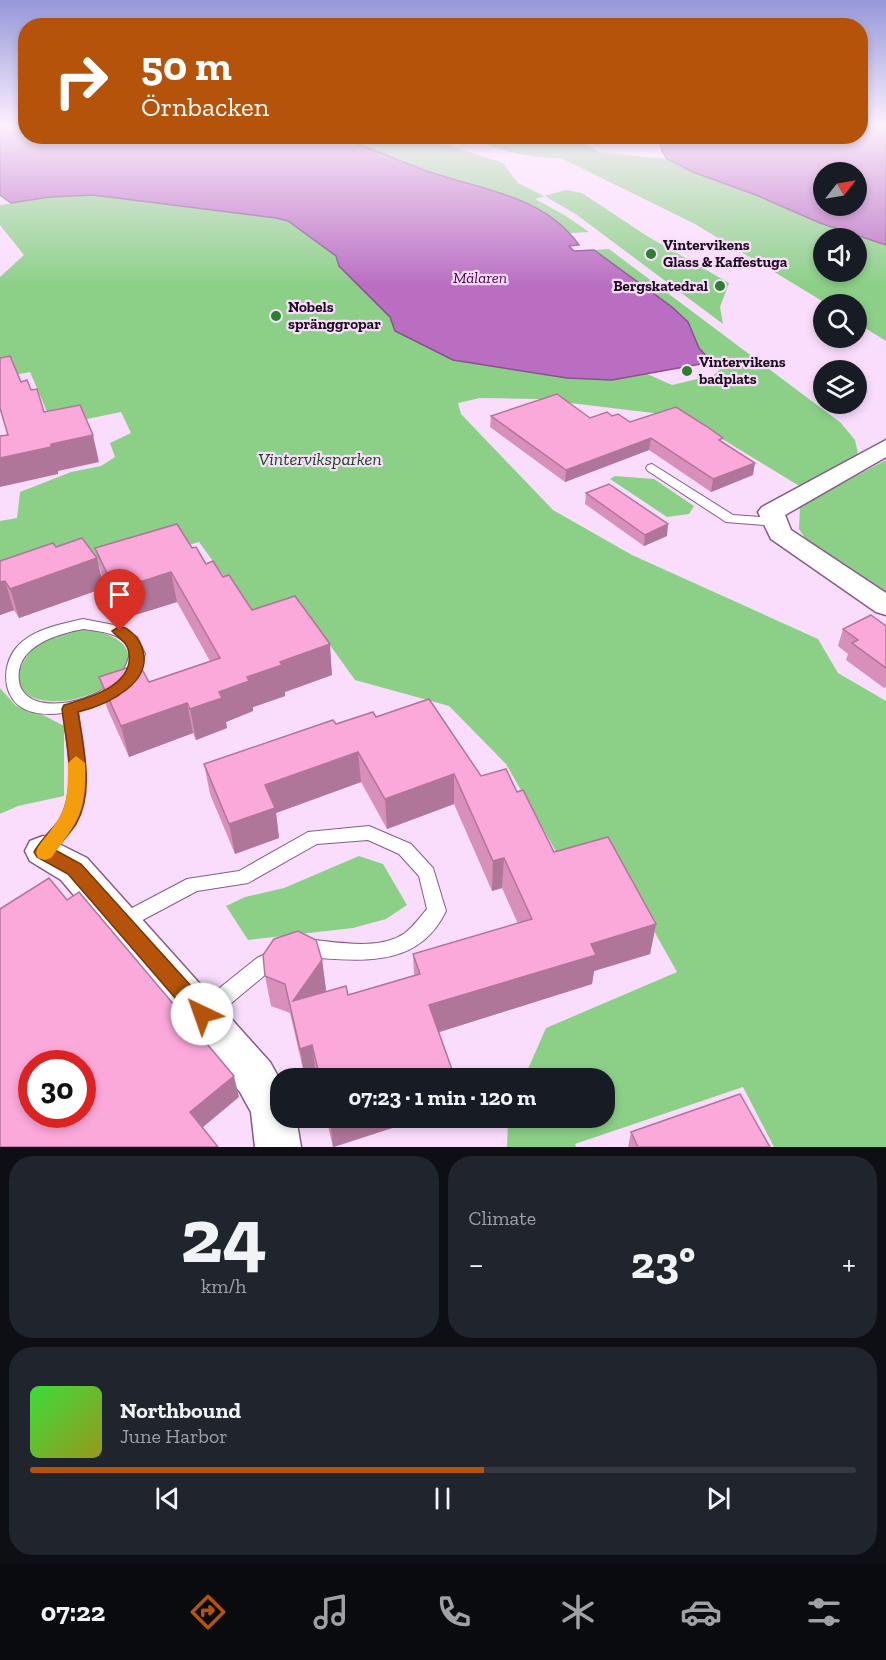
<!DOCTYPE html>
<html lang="en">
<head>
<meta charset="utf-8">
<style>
  body { margin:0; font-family:"Zilla Slab",serif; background:#20242c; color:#f1f3f6; height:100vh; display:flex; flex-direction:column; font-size:22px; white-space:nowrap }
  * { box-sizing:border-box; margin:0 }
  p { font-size:20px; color:#9ea1a6 }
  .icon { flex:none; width:33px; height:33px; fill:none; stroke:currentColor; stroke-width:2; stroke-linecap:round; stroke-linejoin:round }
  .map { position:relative; height:1147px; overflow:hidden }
  .details { display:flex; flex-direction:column; gap:9px; padding:9px; background:#0d0f14; flex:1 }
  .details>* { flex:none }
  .banner { position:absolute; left:18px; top:18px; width:850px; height:126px; border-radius:24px; box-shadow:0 3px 9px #0003; background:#b45309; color:#fff; overflow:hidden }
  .needle { width:39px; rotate:59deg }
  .tools { position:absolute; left:813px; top:162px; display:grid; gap:12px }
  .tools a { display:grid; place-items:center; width:54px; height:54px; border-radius:50%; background:#171b24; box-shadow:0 3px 9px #0003; font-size:30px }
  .speed { position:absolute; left:18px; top:1050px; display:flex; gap:12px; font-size:30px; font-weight:700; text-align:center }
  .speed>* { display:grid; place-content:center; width:78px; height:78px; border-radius:50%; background:#171b24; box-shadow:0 3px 9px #0003; line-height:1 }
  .speed .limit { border:9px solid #d22; background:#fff; color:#111 }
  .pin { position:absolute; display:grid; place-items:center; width:51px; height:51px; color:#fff; margin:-62px -26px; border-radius:50% 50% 50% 0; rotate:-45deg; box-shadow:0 0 6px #0007 }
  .pin .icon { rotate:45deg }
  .me { position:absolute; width:66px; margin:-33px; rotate:318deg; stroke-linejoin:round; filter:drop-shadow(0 0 4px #0008) }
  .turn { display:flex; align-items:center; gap:21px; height:126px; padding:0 24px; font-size:27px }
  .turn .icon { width:78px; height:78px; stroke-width:2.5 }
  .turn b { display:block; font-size:42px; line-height:51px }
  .big { font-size:45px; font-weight:700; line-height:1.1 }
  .details .tile { flex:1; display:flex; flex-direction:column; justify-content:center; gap:9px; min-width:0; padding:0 21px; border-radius:24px; background:#20242c }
  .details .dial { align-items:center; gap:0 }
  .dial b { font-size:78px; line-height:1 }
  .song { display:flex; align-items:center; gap:18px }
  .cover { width:72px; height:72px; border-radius:9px; background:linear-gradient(135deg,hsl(120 70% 55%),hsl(60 70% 35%)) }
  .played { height:6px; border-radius:3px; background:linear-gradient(90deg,#b45309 55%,#363941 55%) }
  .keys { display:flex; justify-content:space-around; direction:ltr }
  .heat { display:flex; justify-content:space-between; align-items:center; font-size:33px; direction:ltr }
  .details .tiles { flex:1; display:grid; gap:9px; grid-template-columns:1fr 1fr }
  .tile:last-child { grid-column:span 2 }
  .trip { position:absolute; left:270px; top:1068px; width:345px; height:60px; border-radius:24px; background:#171b24; box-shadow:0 3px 9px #0003; font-weight:700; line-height:60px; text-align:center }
  .menu { display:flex; height:96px; justify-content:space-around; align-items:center; background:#090b0e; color:#9ea1a6 }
  .menu .icon { width:42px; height:42px }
  .menu .active { color:#b45309 }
  .menu b { font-size:27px; color:#f1f3f6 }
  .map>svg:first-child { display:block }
  .green { fill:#8cd088; fill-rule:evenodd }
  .water { fill:#b96ec2; stroke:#8a5091; stroke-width:1.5; fill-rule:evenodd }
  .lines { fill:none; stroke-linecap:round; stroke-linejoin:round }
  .lane-casing { stroke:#865b8b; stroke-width:2 }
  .street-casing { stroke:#865b8b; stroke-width:3 }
  .lane { fill:#fff; fill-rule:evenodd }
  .street { fill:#fff; fill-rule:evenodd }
  .wall { fill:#d890bb }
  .shaded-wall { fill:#b07699 }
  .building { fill:#fba8da; stroke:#b07699; stroke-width:1.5; fill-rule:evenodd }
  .route { fill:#b45309; stroke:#753606; stroke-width:1.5 }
  .slow { fill:#f59e0b }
  .poi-dot { fill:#2c7f2b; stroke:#faddfd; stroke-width:2 }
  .labels { text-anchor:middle; stroke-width:4.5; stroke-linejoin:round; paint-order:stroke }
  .far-poi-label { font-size:15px; font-weight:bold; fill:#1c0b1e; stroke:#faddfd; text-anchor:start }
  .far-water-label { font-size:16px; font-style:italic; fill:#4b0054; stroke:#faddfd }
  .park-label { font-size:18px; font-style:italic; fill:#114a12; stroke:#faddfd }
</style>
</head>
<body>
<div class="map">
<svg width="886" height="1147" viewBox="0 0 886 1147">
  <rect width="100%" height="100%" fill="#faddfd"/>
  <!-- green -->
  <g class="green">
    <path d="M420 136 503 163 518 183 544 196 566 190 582 193 647 236 729 283 720 307 723 324 577 215 545 196 535 199 566 216 589 232 571 233C526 194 487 192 434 173 399 161 365 145 330 137Z"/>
    <path d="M472 137H536L581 142 599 152 667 159 693 172 756 195 820 223 886 245V341L857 323 856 304H827L695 224 561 158C536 159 492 150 472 137ZM824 238H856V272H824Z"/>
    <path d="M66 195H93L165 202 276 218 288 221 336 256 339 266 390 317 395 331 453 360 567 378 612 380 645 373 672 385 714 375 720 369 699 348 688 322 672 307 594 250 609 249 841 423 855 440 858 454 801 487 686 417 537 399 480 398 458 403 461 414 553 510 632 555 818 639 838 673 886 701V1147H774L743 1087 575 1144 576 1147H507L508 1118H604V1078H524L546 1028 677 972 609 851 562 862 506 764 449 706 355 680 306 612 260 626 199 542 103 570 91 557 0 575V521L17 518 20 492 71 472 101 466 115 457 110 443 131 433 121 412 53 426 30 372 0 378V277L24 255 0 225V205Z"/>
    <path d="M886 460V598L812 549 799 529 800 506Z"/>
    <path d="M615 476 654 479 694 506 689 514 667 517 610 479Z"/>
    <path d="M94 630C171 650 102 706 49 701 1 697 17 654 49 638 63 631 78 630 94 630Z"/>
    <path d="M0 688 16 706 43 715 64 726V796L18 806 0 814Z"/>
    <path d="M359 856 383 864 407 905 386 919 353 928 248 940 226 906 245 897 284 888Z"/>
  </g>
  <!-- water -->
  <g class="water">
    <path d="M0 125H25L26 136H330C364 144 396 160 430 172 482 190 545 196 579 245L569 246 574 251 594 250 672 307 688 322 699 348 712 362 612 380 567 378 453 360 395 331 390 317 339 266 336 256 288 221 276 218 93 195 50 197 11 203 0 195Z"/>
    <path d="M861 125H886V245L820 223 756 195 693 172 667 159 662 151 660 141 649 137C667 136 682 141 700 139L702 136H861ZM824 172H856V206H824Z"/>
  </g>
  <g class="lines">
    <defs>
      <g id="lane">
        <path d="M652 464 733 515 775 518 781 522 775 526 726 522 648 471 646 468 648 465Z"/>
        <path d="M83 619 119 626 137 637 145 654C135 689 111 701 78 711 85 760 96 804 59 845 52 853 48 860 37 856L34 851C40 838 53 831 60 819 77 788 67 746 63 713 48 715 31 715 18 705 0 689 3 657 23 641 39 628 62 624 83 619ZM83 629C96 631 116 632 126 643 130 648 130 655 128 660 119 691 70 709 40 702 31 700 23 694 20 686 10 648 56 634 83 629Z"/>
        <path d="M369 826 411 844 433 868 446 911C417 971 357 960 303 957L296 954 293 948 296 942 303 939C334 941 377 952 405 933 413 927 420 917 427 909L419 876 399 854 368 840 317 844 248 883 197 891 122 931 115 929 112 923 115 917 187 879 239 871 308 832Z"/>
        <path d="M279 947 286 950 289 956 286 962 271 970 211 1020 204 1023 197 1020 194 1013 197 1006 257 958Z"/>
      </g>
      <g id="street">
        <path d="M886 440V457L785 515 791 530 886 593V615L876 612 771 539 758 512 762 507Z"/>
        <path d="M43 836 87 858 270 1062 280 1080V1118H296L301 1147H255L251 1112 240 1092 61 880 30 861 25 851 30 841Z"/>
      </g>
    </defs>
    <!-- lane casing -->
    <use href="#lane" class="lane-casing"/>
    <!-- street casing -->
    <use href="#street" class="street-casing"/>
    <!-- lane -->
    <use href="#lane" class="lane"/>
    <!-- street -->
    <use href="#street" class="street"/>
  </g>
  <!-- wall -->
  <g class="wall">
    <path d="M491 416 590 418 612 416 630 422 723 442 753 475 711 492 649 450 565 482 490 427Z"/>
    <path d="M586 493 667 536 644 546 585 504Z"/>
    <path d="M56 547 104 588 19 618 14 610 0 615V561Z"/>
    <path d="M95 548H192L206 564 223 577 252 610 332 675 285 692V696L253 707V711L226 722 227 728 196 740 193 733 129 757 107 708 99 677 149 682 210 661 177 602 122 619 102 577Z"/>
    <path d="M886 626V687L884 688 846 660 848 654 838 646 843 629Z"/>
    <path d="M376 717 481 776 517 792 554 852 656 924 650 954 594 971 592 984 439 1032 455 1078H317L316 1074 305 1078 290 1013 271 1006 265 976 322 960 326 990 324 992 348 995 414 975 413 954 518 924 502 888 492 891 454 804 387 829 361 782 276 813 279 838 235 854 210 794 204 764 336 724Z"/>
    <path d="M326 1118H423L334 1147H333Z"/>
    <path d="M631 1132 770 1147H628Z"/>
  </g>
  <!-- shaded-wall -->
  <g class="shaded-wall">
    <path d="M93 435 99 462 58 471V474L0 487V458L51 444Z"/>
    <path d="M651 438 649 450 565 482 566 470Z"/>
    <path d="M755 463 753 475 711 492 713 479Z"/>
    <path d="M668 524 667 536 644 546 645 535Z"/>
    <path d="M97 558 104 588 19 618 10 589Z"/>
    <path d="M171 572 177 602 122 619 115 590Z"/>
    <path d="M5 581 14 610 0 615V582Z"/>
    <path d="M330 644 332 675 285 692V696L253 707V711L226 722 227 728 196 740 190 709 219 692 280 662Z"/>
    <path d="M187 703 193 733 129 757 121 726Z"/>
    <path d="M358 752 361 782 276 813 279 838 235 854 229 824 265 785Z"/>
    <path d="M454 774V804L387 829 385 799Z"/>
    <path d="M504 858 502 888 492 891 493 861Z"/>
    <path d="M656 924 650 954 594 971 592 984 430 1035 429 1005 591 944Z"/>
    <path d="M322 960 326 990 298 1031 293 1001Z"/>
    <path d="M312 1045 316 1074 305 1078 300 1049Z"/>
    <path d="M234 1076 239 1097 196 1133 190 1112Z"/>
    <path d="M335 1118H423L333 1147 330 1119Z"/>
  </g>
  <!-- building -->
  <g class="building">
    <path d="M10 356 21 382 27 380 31 390 37 389 44 412 80 405 93 435 51 444V447L0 458V436L8 435 0 408V358Z"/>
    <path d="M557 394 590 418 607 412 612 416 618 414 630 422 676 407 706 426 723 438 719 440 755 463 713 479 651 438 566 470 491 416Z"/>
    <path d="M609 484 668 524 645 535 586 493Z"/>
    <path d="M177 524 192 548 196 547 206 564 213 561 223 577 229 575 252 610 295 596 330 644 280 662 282 665 247 677 249 681 219 692 222 698 190 709 187 703 121 726 99 677 139 664 149 682 220 658 171 572 115 590 95 548Z"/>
    <path d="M82 538 97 558 10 589 5 581 0 582V561L53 543 56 547Z"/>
    <path d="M871 615 886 626V668L852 643 858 640 843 629Z"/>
    <path d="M429 699 481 776 506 769 517 792 523 790 554 852 608 837 656 924 591 944 596 955 429 1005 455 1078H320L312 1045 300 1049 285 984 265 976 263 955 274 939 298 931 316 940 322 960 293 1001 346 986 348 995 420 974 413 954 532 919 504 858 493 861 454 774 385 799 358 752 265 785 275 808 229 824 204 764 333 720 336 724 373 712 376 717Z"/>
    <path d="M49 878 67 900 79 892 234 1076 190 1112 218 1147H0V909ZM32 1064H82V1114H32Z"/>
    <path d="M740 1094 770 1147H638L631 1132Z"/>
  </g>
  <!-- sky -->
  <linearGradient id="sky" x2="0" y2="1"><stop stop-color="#9598d9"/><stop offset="0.44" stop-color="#fdf0fe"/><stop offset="1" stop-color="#fdf0fe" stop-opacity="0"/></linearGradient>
  <rect width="886" height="286" fill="url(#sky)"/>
  <!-- route -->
  <path class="route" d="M120 626C128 628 136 635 140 643 159 681 107 705 78 712 83 747 95 791 76 824 70 833 62 841 55 850L81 864 210 1007 213 1014 210 1021 202 1024 195 1021 68 874 37 857 34 852C41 838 56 828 62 815 77 783 66 742 62 709L64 705C88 698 134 686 129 653 128 642 118 638 112 631Z"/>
  <!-- slow -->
  <path class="slow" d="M76 756 85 763C86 812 80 819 51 858L45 860 38 858 36 853 38 847C66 811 68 808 68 763Z"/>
  <!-- markers -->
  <g class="poi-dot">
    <circle cx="651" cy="254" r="6"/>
    <circle cx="720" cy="286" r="6"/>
    <circle cx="276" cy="316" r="6"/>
    <circle cx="687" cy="371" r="6"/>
  </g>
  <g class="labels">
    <!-- far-poi labels -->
    <g class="far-poi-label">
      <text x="663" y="250">Vintervikens<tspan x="663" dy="17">Glass &amp; Kaffestuga</tspan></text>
      <text x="708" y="291" text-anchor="end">Bergskatedral</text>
      <text x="288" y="312">Nobels<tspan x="288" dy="17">spränggropar</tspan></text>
      <text x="699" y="367">Vintervikens<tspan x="699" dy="17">badplats</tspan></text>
    </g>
    <!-- far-water labels -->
    <g class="far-water-label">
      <text x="480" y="283">Mälaren</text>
    </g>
    <!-- park labels -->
    <g class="park-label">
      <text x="320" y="465">Vinterviksparken</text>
    </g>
  </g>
</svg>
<div class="tools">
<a><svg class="needle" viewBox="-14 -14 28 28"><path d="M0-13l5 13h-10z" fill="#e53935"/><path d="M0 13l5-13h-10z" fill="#9ea1a6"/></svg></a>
<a><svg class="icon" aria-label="sound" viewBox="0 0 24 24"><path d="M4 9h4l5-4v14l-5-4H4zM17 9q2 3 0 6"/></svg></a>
<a><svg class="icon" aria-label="search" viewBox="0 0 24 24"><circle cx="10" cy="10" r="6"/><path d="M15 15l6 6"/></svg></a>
<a><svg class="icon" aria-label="layers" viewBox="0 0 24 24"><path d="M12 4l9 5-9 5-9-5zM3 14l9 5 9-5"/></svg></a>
</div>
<div class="speed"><div class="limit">30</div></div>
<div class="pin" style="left:120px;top:631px;background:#d93025"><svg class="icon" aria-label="arrive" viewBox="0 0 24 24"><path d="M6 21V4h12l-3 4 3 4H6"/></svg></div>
<svg class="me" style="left:202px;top:1014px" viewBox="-20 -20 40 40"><circle r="19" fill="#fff"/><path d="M0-13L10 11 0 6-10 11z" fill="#b45309"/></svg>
<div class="trip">07:23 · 1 min · 120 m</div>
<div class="banner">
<div class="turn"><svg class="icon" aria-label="right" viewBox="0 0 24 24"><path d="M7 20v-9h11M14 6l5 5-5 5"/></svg><div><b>50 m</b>Örnbacken</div></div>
</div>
</div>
<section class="details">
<div class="tiles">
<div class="tile dial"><b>24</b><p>km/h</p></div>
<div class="tile"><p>Climate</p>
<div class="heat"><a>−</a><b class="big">23°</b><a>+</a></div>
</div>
<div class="tile">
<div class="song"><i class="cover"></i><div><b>Northbound</b><p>June Harbor</p></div></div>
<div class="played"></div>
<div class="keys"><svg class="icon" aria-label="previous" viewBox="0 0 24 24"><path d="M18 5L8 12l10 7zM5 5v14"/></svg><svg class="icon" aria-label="pause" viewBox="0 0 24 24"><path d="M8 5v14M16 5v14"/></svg><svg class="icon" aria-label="next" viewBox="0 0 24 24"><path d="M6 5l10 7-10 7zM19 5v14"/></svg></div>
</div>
</div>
</section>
<nav class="menu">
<b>07:22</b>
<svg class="icon active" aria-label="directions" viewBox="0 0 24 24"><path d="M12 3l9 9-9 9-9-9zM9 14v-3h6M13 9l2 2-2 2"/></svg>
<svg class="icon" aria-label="music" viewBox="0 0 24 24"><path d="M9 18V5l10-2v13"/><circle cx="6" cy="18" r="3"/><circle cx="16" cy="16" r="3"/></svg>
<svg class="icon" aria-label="phone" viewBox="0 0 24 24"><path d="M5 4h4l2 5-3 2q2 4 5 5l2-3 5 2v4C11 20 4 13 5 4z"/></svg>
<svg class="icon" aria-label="climate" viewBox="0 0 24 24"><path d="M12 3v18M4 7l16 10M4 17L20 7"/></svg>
<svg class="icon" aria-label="car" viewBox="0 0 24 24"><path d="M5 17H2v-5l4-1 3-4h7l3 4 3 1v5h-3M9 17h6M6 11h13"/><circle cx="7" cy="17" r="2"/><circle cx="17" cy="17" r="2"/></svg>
<svg class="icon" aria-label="filters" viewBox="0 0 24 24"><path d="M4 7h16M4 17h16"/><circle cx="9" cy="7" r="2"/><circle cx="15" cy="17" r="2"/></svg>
</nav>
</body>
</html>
